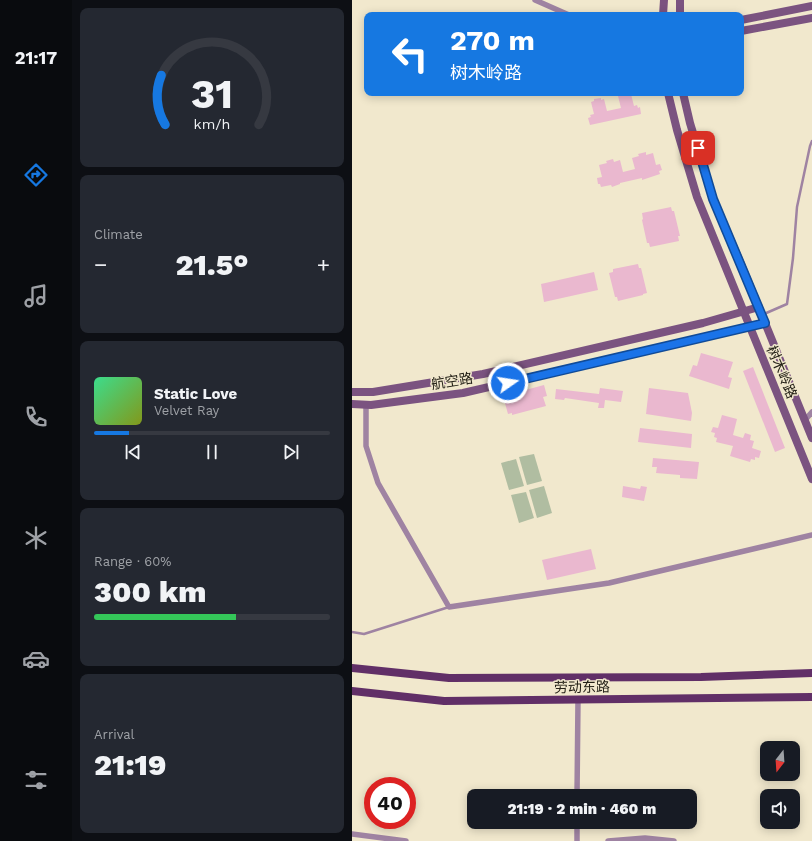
<!DOCTYPE html>
<html lang="en">
<head>
<meta charset="utf-8">
<style>
  body { margin:0; font-family:"Work Sans","Noto Sans SC",sans-serif; background:#242831; color:#f1f3f6; height:100vh; display:flex; flex-direction:column; font-size:15px; white-space:nowrap }
  * { box-sizing:border-box; margin:0 }
  p { font-size:13px; color:#9ea1a6 }
  .icon { flex:none; width:22px; height:22px; fill:none; stroke:currentColor; stroke-width:2; stroke-linecap:round; stroke-linejoin:round }
  .map { position:relative; flex:1; overflow:hidden }
  .drawer { display:flex; flex-direction:column; gap:8px; padding:8px; background:#0d0f14; width:280px }
  .drawer>* { flex:none }
  .hud { position:absolute; left:12px; top:12px; width:380px; height:84px; border-radius:8px; box-shadow:0 2px 10px #0003; background:#1678e1; color:#fff; overflow:hidden }
  .needle { width:26px; rotate:197deg }
  .fabs { position:absolute; left:408px; top:741px; display:grid; gap:8px }
  .fabs a { display:grid; place-items:center; width:40px; height:40px; border-radius:8px; background:#171b24; box-shadow:0 2px 10px #0003; font-size:20px }
  .speed { position:absolute; left:12px; top:777px; display:flex; gap:8px; font-size:20px; font-weight:700; text-align:center }
  .speed>* { display:grid; place-content:center; width:52px; height:52px; border-radius:50%; background:#171b24; box-shadow:0 2px 10px #0003; line-height:1 }
  .speed .limit { border:6px solid #d22; background:#fff; color:#111 }
  .pin { position:absolute; display:grid; place-items:center; width:34px; height:34px; color:#fff; margin:-17px; border-radius:8px; box-shadow:0 2px 6px #0006 }
  .me { position:absolute; width:44px; margin:-22px; rotate:77deg; stroke-linejoin:round; filter:drop-shadow(0 0 3px #0008) }
  .turn { display:flex; align-items:center; gap:14px; height:84px; padding:0 20px; font-size:18px }
  .turn .icon { width:52px; height:52px; stroke-width:2.5 }
  .turn b { display:block; font-size:28px; line-height:34px }
  .big { font-size:30px; font-weight:800; line-height:1.1 }
  .drawer .tile { flex:1; display:flex; flex-direction:column; justify-content:center; gap:6px; min-width:0; padding:0 14px; border-radius:8px; background:#242831 }
  .drawer .dial { align-items:center; gap:0 }
  .dial svg { height:104px; overflow:visible; fill:none; stroke:#363941; stroke-width:7; stroke-linecap:round; text-anchor:middle }
  .dial text { fill:#f1f3f6; stroke:none }
  .song { display:flex; align-items:center; gap:12px }
  .cover { width:48px; height:48px; border-radius:6px; background:linear-gradient(135deg,hsl(150 70% 55%),hsl(70 70% 35%)) }
  .played { height:4px; border-radius:2px; background:linear-gradient(90deg,#1678e1 15%,#363941 15%) }
  .keys { display:flex; justify-content:space-around; direction:ltr }
  .heat { display:flex; justify-content:space-between; align-items:center; font-size:22px; direction:ltr }
  .charge { height:6px; border-radius:3px; background:linear-gradient(90deg,#34c759 60%,#363941 0) }
  .trip { position:absolute; left:115px; top:789px; width:230px; height:40px; border-radius:8px; background:#171b24; box-shadow:0 2px 10px #0003; font-weight:800; line-height:40px; text-align:center }
  main { display:flex; flex:1; min-height:0 }
  .tabs { display:flex; flex-direction:column; width:72px; justify-content:space-around; align-items:center; background:#090b0e; color:#9ea1a6 }
  .tabs .icon { width:28px; height:28px }
  .tabs .on { color:#1678e1 }
  .tabs b { font-size:18px; color:#f1f3f6 }
  .map>svg:first-child { display:block }
  .green { fill:#b0bda1 }
  .building { fill:#eab8cf }
  .lines { fill:none; stroke-linecap:round; stroke-linejoin:round }
  .lane { stroke:#9f83a2; stroke-width:2.5 }
  .street { stroke:#9f83a2; stroke-width:5.5 }
  .secondary { stroke:#7b5380; stroke-width:8 }
  .primary { stroke:#612f67; stroke-width:8 }
  .route-casing { stroke:#114b97; stroke-width:10 }
  .route { stroke:#1a73e8; stroke-width:7 }
  .labels { text-anchor:middle; stroke-width:3; stroke-linejoin:round; paint-order:stroke }
  .street-label { font-size:14px; fill:#242117; stroke:#f1e8cd }
</style>
</head>
<body>
<main>
<nav class="tabs">
<b>21:17</b>
<svg class="icon on" aria-label="directions" viewBox="0 0 24 24"><path d="M12 3l9 9-9 9-9-9zM9 14v-3h6M13 9l2 2-2 2"/></svg>
<svg class="icon" aria-label="music" viewBox="0 0 24 24"><path d="M9 18V5l10-2v13"/><circle cx="6" cy="18" r="3"/><circle cx="16" cy="16" r="3"/></svg>
<svg class="icon" aria-label="phone" viewBox="0 0 24 24"><path d="M5 4h4l2 5-3 2q2 4 5 5l2-3 5 2v4C11 20 4 13 5 4z"/></svg>
<svg class="icon" aria-label="climate" viewBox="0 0 24 24"><path d="M12 3v18M4 7l16 10M4 17L20 7"/></svg>
<svg class="icon" aria-label="car" viewBox="0 0 24 24"><path d="M5 17H2v-5l4-1 3-4h7l3 4 3 1v5h-3M9 17h6M6 11h13"/><circle cx="7" cy="17" r="2"/><circle cx="17" cy="17" r="2"/></svg>
<svg class="icon" aria-label="filters" viewBox="0 0 24 24"><path d="M4 7h16M4 17h16"/><circle cx="9" cy="7" r="2"/><circle cx="15" cy="17" r="2"/></svg>
</nav>
<section class="drawer">
<div class="tile dial"><svg viewBox="0 0 100 80">
<path d="M14 69A42 42 0 1 1 86 69"/>
<path d="M14 69A42 42 0 0 1 11 31" stroke="#1678e1"/>
<text x="50" y="56" font-size="32" font-weight="700">31</text>
<text x="50" y="72" font-size="11">km/h</text>
</svg></div>
<div class="tile"><p>Climate</p>
<div class="heat"><a>−</a><b class="big">21.5°</b><a>+</a></div>
</div>
<div class="tile">
<div class="song"><i class="cover"></i><div><b>Static Love</b><p>Velvet Ray</p></div></div>
<div class="played"></div>
<div class="keys"><svg class="icon" aria-label="previous" viewBox="0 0 24 24"><path d="M18 5L8 12l10 7zM5 5v14"/></svg><svg class="icon" aria-label="pause" viewBox="0 0 24 24"><path d="M8 5v14M16 5v14"/></svg><svg class="icon" aria-label="next" viewBox="0 0 24 24"><path d="M6 5l10 7-10 7zM19 5v14"/></svg></div>
</div>
<div class="tile"><p>Range · 60%</p><b class="big">300 km</b><div class="charge"></div></div>
<div class="tile"><p>Arrival</p><b class="big">21:19</b></div>
</section>
<div class="map">
<svg width="460" height="841" viewBox="0 0 460 841">
  <rect width="100%" height="100%" fill="#f1e8cd"/>
  <!-- green -->
  <g class="green">
    <path d="M182 454 190 481 175 485 167 457Z"/>
    <path d="M164 459 172 486 157 490 149 463Z"/>
    <path d="M192 486 200 513 185 518 177 490Z"/>
    <path d="M174 492 182 518 167 523 159 495Z"/>
  </g>
  <!-- building -->
  <g class="building">
    <path d="M276 94V95L279 94 282 106 285 105 286 108 288 107 289 114 238 125 236 118 239 117 238 115 242 114 239 102 242 101V99L249 98V100L252 99 255 111 269 108 266 96Z"/>
    <path d="M294 152V155L301 153 304 165 308 164 310 170 307 171 308 174 290 180V178L268 183V184L260 187 259 185 249 187 248 184H246L245 178 250 177 247 165 255 163 254 161 261 159 262 162 268 160 271 172 283 169 280 158 287 156 286 154Z"/>
    <path d="M319 207 320 211H322L328 236H326L327 241 298 247 297 243H295L290 220 291 219 290 213Z"/>
    <path d="M286 264 287 268H289L295 293 291 294V295L266 301 265 297H263L257 273 261 272V269Z"/>
    <path d="M242 272 246 290 192 302 189 284Z"/>
    <path d="M349 353 381 362 376 377 380 378 377 389 337 376 341 365 345 366Z"/>
    <path d="M401 367 433 448 423 452 391 371Z"/>
    <path d="M192 385 195 396 191 397 194 406 160 415V413L156 414 151 396Z"/>
    <path d="M248 388 271 391 269 402 253 400 252 408H246L247 403 213 398 212 400 203 399 204 389 247 394Z"/>
    <path d="M297 388 336 393 340 413 339 421 294 414Z"/>
    <path d="M370 415 385 419 381 435 391 438 393 433 399 435 398 440 402 441 400 448 409 451 407 458 403 457V460L399 459 398 462 378 456 381 446 364 442 365 438 362 437 363 433 359 432 361 427 366 428Z"/>
    <path d="M288 428 340 434 339 448 286 442Z"/>
    <path d="M301 458 347 462 345 479 328 478V475L304 473 305 467H300Z"/>
    <path d="M271 486 288 489 289 486 295 487 292 501 270 497Z"/>
    <path d="M239 549 244 569 195 580 190 560Z"/>
  </g>
  <g class="lines">
    <!-- lane -->
    <g class="lane">
      <path d="M412 314 435 304 441 258 445 207 458 146 460 141"/>
      <path d="M0 632 12 634 97 607"/>
    </g>
    <!-- street -->
    <g class="street">
      <path d="M183 0 217 15"/>
      <path d="M14 405V446L26 483 97 607 257 583 460 535"/>
      <path d="M453 420 460 412"/>
      <path d="M225 796 226 700"/>
      <path d="M0 834 54 841"/>
      <path d="M225 841V822"/>
      <path d="M256 841 293 838 322 841"/>
    </g>
    <!-- secondary -->
    <g class="secondary">
      <path d="M311 15 312 0"/>
      <path d="M328 15V0"/>
      <path d="M389 20 460 6"/>
      <path d="M389 31 460 18"/>
      <path d="M316 93 325 130 345 197 460 479"/>
      <path d="M331 93 338 123 361 199 389 264 460 438"/>
      <path d="M0 392H21L131 374 351 323 407 307"/>
      <path d="M0 404 19 405 111 393 413 323"/>
    </g>
    <!-- primary -->
    <g class="primary">
      <path d="M0 668 97 678 349 677 460 673"/>
      <path d="M0 691 92 701 460 697"/>
    </g>
  </g>
  <g class="lines">
    <defs>
      <path id="route" d="M156 383 413 323 361 199 346 148"/>
    </defs>
    <!-- route casing -->
    <use href="#route" class="route-casing"/>
    <!-- route -->
    <use href="#route" class="route"/>
  </g>
  <g class="labels">
    <!-- street labels -->
    <g class="street-label">
      <text transform="translate(430 372) rotate(67)" y="5">树木岭路</text>
      <text transform="translate(100 381) rotate(-9)" y="5">航空路</text>
      <text transform="translate(230 687) rotate(-1)" y="5">劳动东路</text>
    </g>
  </g>
</svg>
<div class="fabs">
<a><svg class="needle" viewBox="-14 -14 28 28"><path d="M0-13l5 13h-10z" fill="#e53935"/><path d="M0 13l5-13h-10z" fill="#9ea1a6"/></svg></a>
<a><svg class="icon" aria-label="sound" viewBox="0 0 24 24"><path d="M4 9h4l5-4v14l-5-4H4zM17 9q2 3 0 6"/></svg></a>
</div>
<div class="speed"><div class="limit">40</div></div>
<div class="pin" style="left:346px;top:148px;background:#d93025"><svg class="icon" aria-label="arrive" viewBox="0 0 24 24"><path d="M6 21V4h12l-3 4 3 4H6"/></svg></div>
<svg class="me" style="left:156px;top:383px" viewBox="-20 -20 40 40"><circle r="17" fill="#1a73e8" stroke="#fff" stroke-width="3"/><path d="M0-11L8 9 0 5-8 9z" fill="#fff"/></svg>
<div class="trip">21:19 · 2 min · 460 m</div>
<div class="hud">
<div class="turn"><svg class="icon" aria-label="left" viewBox="0 0 24 24"><path d="M17 20v-9H6M10 6l-5 5 5 5"/></svg><div><b>270 m</b>树木岭路</div></div>
</div>
</div>
</main>
</body>
</html>
